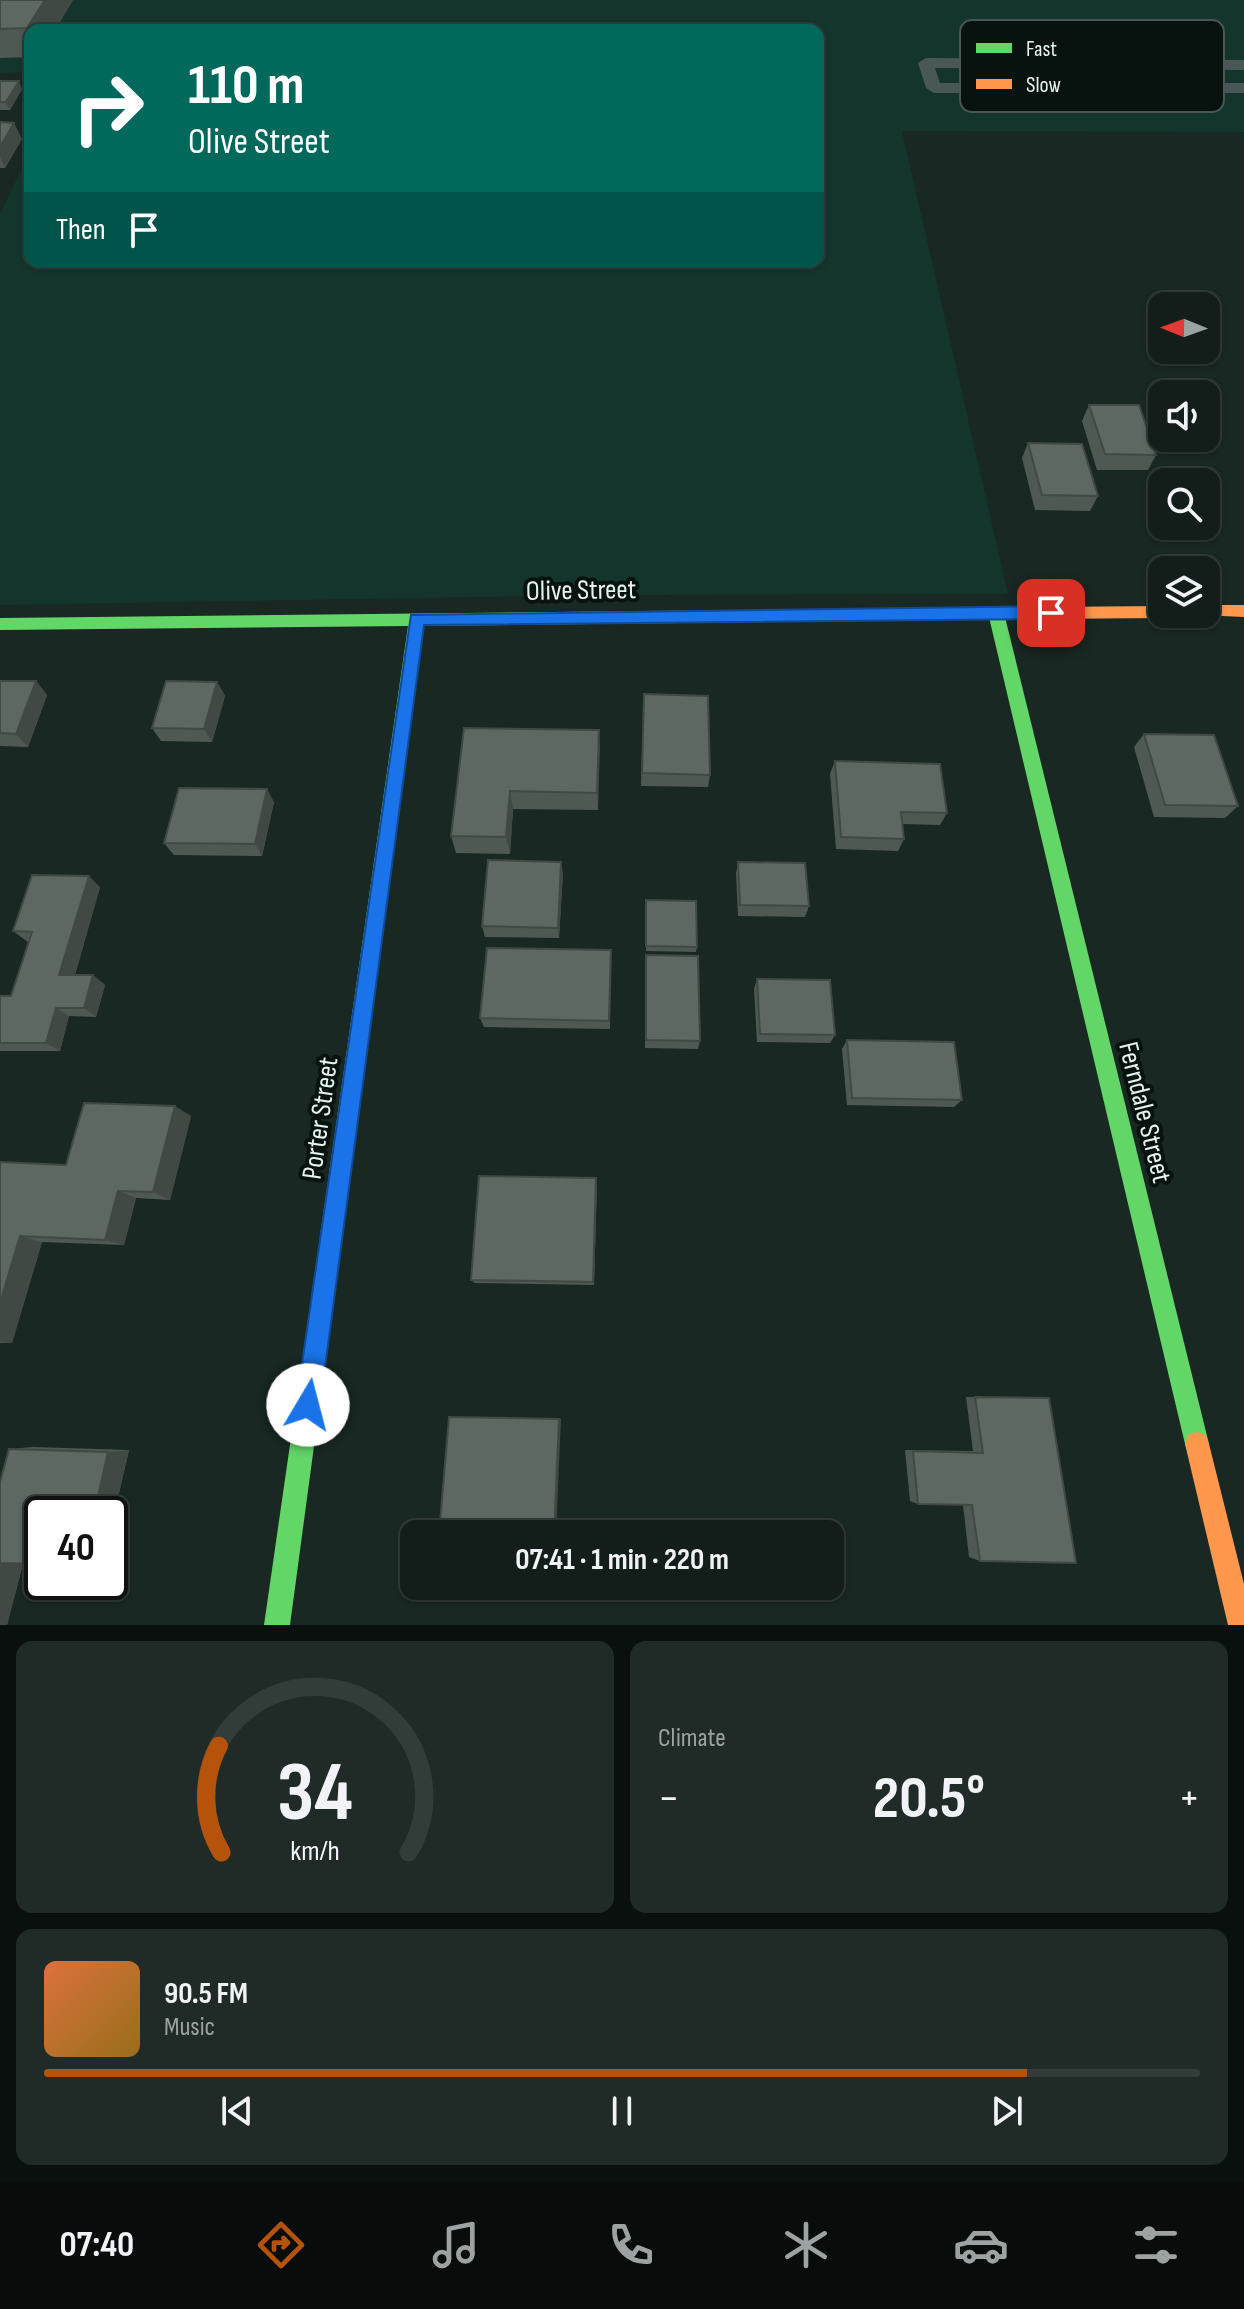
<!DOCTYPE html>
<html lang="en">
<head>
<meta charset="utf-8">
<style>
  body { margin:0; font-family:"Sofia Sans Condensed",sans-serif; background:#202b27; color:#f1f3f6; height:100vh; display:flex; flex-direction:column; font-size:30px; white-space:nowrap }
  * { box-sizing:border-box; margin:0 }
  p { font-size:26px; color:#9da2a2 }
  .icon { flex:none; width:44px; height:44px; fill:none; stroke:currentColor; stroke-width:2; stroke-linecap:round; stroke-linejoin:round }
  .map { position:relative; height:1625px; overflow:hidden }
  .side { display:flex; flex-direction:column; gap:16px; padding:16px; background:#0a100e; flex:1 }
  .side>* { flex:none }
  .guide { position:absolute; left:24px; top:24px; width:800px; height:244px; border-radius:16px; box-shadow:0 2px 6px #0004,0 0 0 2px #323c39; background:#00695c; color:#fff; overflow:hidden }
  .needle { width:52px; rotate:271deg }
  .fabs { position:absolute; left:1148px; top:292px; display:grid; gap:16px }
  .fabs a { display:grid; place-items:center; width:72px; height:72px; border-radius:16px; background:#131e1a; box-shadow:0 2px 6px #0004,0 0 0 2px #323c39; font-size:40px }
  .speed { position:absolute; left:24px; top:1496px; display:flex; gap:16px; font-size:40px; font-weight:700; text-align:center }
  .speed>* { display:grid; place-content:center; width:104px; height:104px; border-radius:50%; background:#131e1a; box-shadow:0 2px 6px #0004,0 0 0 2px #323c39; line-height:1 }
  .speed .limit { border:4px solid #111; border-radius:12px; background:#fff; color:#111 }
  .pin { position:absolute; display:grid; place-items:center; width:68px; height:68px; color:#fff; margin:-34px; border-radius:16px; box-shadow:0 4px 12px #0006 }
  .me { position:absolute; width:88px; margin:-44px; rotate:8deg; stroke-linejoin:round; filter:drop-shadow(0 0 6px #0008) }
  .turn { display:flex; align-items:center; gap:28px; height:168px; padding:0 32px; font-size:36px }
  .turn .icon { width:104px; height:104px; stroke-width:2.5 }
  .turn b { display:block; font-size:56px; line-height:68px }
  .then { display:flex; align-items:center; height:76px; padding:0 32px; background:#0003; gap:16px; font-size:30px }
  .big { font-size:60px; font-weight:700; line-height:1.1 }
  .side .tile { flex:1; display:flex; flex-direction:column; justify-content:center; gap:12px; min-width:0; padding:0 28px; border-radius:16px; background:#202b27 }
  .side .dial { align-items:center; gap:0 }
  .dial svg { height:208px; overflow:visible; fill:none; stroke:#323c39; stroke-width:7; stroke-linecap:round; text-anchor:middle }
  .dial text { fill:#f1f3f6; stroke:none }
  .song { display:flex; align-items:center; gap:24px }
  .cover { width:96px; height:96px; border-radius:12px; background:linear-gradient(135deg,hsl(20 70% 55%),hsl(40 70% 35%)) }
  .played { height:8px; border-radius:4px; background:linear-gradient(90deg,#b45309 85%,#323c39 85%) }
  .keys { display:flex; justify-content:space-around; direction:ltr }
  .heat { display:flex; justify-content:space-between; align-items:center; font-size:44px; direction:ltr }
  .side .tiles { flex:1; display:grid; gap:16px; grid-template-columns:1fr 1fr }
  .tile:last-child { grid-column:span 2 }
  .trip { position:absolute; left:400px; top:1520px; width:444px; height:80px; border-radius:16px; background:#131e1a; box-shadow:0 2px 6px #0004,0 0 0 2px #323c39; font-weight:700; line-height:80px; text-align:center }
  .tabs { display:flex; height:128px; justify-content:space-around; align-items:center; background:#080c0a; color:#9da2a2 }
  .tabs .icon { width:56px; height:56px }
  .tabs .current { color:#b45309 }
  .tabs b { font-size:36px; color:#f1f3f6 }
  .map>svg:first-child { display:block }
  .built { fill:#13352c }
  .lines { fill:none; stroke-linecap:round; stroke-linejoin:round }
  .lane { fill:#495857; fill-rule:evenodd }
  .fast { fill:#63d668; fill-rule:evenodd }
  .slow { fill:#ff974d; fill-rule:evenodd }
  .wall { fill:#4f5953 }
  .shaded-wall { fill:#404944 }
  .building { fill:#5c6861; stroke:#404944; stroke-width:2 }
  .route { fill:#1a73e8; stroke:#114b97; stroke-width:2 }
  .labels { text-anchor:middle; stroke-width:8; stroke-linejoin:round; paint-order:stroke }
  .street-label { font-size:28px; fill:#e4f4ee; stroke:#081310 }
  .key { fill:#081310; stroke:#4a5653; stroke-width:2 }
  .key-label { font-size:22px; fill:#e4f4ee }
</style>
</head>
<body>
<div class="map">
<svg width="1244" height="1625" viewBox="0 0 1244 1625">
  <rect width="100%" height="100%" fill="#192823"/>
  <!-- built -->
  <path class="built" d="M0 0H1244V132L902 131 1008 594 597 595 0 605V214L30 151V262H818V30H30V72L0 73Z"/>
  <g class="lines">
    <!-- lane -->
    <path class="lane" d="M926 58 1244 60V70L935 68 940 83H1244V93H934L926 88 918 63Z"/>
    <!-- fast -->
    <g class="fast">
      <path d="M996 607 1004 613 1209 1444 1206 1453 1197 1456 1188 1453 1185 1444 988 613Z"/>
      <path d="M843 609 851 615 843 621 424 626 290 1625H264L408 626 0 630V618Z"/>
    </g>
    <!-- slow -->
    <g class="slow">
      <path d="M1206 605H1244V617L1200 615 1206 614Z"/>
      <path d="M1162 606V614H1169L1162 618 843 621 835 615 843 609Z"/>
      <path d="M1197 1432 1206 1435 1209 1444 1244 1584V1625H1228L1185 1444 1188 1435Z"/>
    </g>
  </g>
  <!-- wall -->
  <g class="wall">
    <path d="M0 0H73L55 30H30V57L0 58Z"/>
    <path d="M0 81 22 89 10 110H0Z"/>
    <path d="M0 122 22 139 5 168H0Z"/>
    <path d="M1089 405 1156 455 1148 470H1097L1082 421Z"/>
    <path d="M1028 443 1098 496 1090 511 1035 510 1022 458Z"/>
    <path d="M0 681H36L47 695 28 747 0 746Z"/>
    <path d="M217 682 225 696 212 742 161 741 152 728Z"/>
    <path d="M644 694 710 775 708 787 641 786Z"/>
    <path d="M464 728 599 730 598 810 513 809 510 854 456 853 451 836Z"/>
    <path d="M1144 734 1238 806 1225 818 1154 817 1134 747Z"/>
    <path d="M835 761 947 813 940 825 902 824 904 839 898 851 836 849 830 774Z"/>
    <path d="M274 802 262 856 174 855 164 843Z"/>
    <path d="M738 862 809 906 805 917 738 916 736 873Z"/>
    <path d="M563 873 559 938 485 937 482 926Z"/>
    <path d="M100 887 75 975H93L105 985 96 1017 69 1016 60 1051H0V996H11L28 942 13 931Z"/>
    <path d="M646 900 697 947 696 952 646 951Z"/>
    <path d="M611 950 610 1029 484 1027 480 1018Z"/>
    <path d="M646 965 700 1041 698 1049 645 1048Z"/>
    <path d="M757 979 835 1035 830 1043 757 1042 754 989Z"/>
    <path d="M847 1040 962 1100 954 1107 847 1105 842 1049Z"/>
    <path d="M191 1116 170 1200 136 1198 124 1245 42 1242 12 1343H0V1162L66 1165Z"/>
    <path d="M597 1183 594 1285 475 1283 471 1280Z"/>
    <path d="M966 1397 1049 1398 980 1561 969 1557 963 1505 918 1504 910 1501 905 1450 973 1451Z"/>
    <path d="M33 1447 129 1450 110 1532V1514L23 1564 7 1625 9 1449Z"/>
  </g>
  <!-- shaded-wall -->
  <g class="shaded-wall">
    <path d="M45 0H73L55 30H30V34L27 28Z"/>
    <path d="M19 81 22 89 10 110 6 102Z"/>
    <path d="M14 123 22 139 5 168 0 157V147Z"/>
    <path d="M36 681 47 695 28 747 16 734Z"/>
    <path d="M217 682 225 696 212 742 204 729Z"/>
    <path d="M599 730 600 749 598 810 597 793Z"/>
    <path d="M267 789 274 802 262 856 255 844Z"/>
    <path d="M510 791 513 809 510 854 506 837Z"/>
    <path d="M561 862 563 873 559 938 558 928Z"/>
    <path d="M89 876 100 887 72 985 59 975Z"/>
    <path d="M93 975 105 985 96 1017 84 1008Z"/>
    <path d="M56 1008 69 1016 60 1051 46 1043Z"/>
    <path d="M175 1106 191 1116 170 1200 153 1192Z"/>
    <path d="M596 1178 597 1183 594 1285 593 1282Z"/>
    <path d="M118 1191 136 1198 124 1245 105 1240Z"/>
    <path d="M20 1236 42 1242 12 1343 0 1342V1303Z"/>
    <path d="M559 1419H561L556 1534H554Z"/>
    <path d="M129 1450 110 1532V1514H94L108 1452Z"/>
    <path d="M25 1556 7 1625H0V1563Z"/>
  </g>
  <!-- building -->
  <g class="building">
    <path d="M0 0H45L27 28 0 29Z"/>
    <path d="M0 81H19L6 102H0Z"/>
    <path d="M0 122 14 123 0 147Z"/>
    <path d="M1089 405H1139L1156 455 1105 454Z"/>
    <path d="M1028 443 1082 444 1098 496 1042 495Z"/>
    <path d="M0 681H36L16 734 0 733Z"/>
    <path d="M166 681 217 682 204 729 152 728Z"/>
    <path d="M644 694 708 696 710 775 642 773Z"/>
    <path d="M464 728 599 730 597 793 510 791 506 837 451 836Z"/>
    <path d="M1144 734 1214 735 1238 806 1165 805Z"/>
    <path d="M835 761 940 764 947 813 901 812 904 839 841 837Z"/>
    <path d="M179 788 267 789 255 844 164 843Z"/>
    <path d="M488 860 561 862 558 928 482 926Z"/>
    <path d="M738 862 805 863 809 906 740 905Z"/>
    <path d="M32 875 89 876 59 975H93L84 1008H56L46 1043H0V996H11L32 932 13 931Z"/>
    <path d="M646 900 696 901 697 947 646 946Z"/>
    <path d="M487 948 611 950 609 1021 480 1018Z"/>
    <path d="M646 955 698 956 700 1041 646 1040Z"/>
    <path d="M757 979 830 980 835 1035 760 1034Z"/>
    <path d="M847 1040 954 1042 962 1100 852 1098Z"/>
    <path d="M84 1103 175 1106 153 1192 118 1191 105 1240 20 1236 0 1303V1162L66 1165Z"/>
    <path d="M479 1176 596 1178 593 1282 471 1280Z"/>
    <path d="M975 1397 1049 1398 1076 1563 980 1561 972 1505 918 1504 913 1451 983 1453Z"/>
    <path d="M449 1417 559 1419 554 1534H439Z"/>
    <path d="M9 1449 108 1452 94 1514H42V1564L0 1563V1482Z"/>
  </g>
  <!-- route -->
  <path class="route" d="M1051 606 1059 613 1051 619 424 625 320 1405 317 1414 308 1417 299 1414 296 1405 411 615Z"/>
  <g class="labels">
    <!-- street labels -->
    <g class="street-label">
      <text transform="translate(581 589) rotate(-1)" y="10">Olive Street</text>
      <text transform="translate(1146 1112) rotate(76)" y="10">Ferndale Street</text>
      <text transform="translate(319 1118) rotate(-82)" y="10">Porter Street</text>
    </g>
  </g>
  <!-- legend -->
  <rect x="960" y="20" width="264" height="92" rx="12" class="key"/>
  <rect x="976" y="43" width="36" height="10" fill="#63d668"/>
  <rect x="976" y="79" width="36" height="10" fill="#ff974d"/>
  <g class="key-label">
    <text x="1026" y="56">Fast</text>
    <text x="1026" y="92">Slow</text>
  </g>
</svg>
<div class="fabs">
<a><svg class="needle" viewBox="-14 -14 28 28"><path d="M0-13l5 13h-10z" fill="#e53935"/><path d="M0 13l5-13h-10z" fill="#9da2a2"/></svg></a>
<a><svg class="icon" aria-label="sound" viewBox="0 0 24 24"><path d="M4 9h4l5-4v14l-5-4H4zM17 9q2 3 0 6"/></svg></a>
<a><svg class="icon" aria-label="search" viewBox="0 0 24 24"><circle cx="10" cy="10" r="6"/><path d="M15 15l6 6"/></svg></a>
<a><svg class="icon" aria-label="layers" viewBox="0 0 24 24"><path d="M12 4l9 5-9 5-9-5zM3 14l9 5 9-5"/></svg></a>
</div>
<div class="speed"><div class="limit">40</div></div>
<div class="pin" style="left:1051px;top:613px;background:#d93025"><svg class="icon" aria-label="arrive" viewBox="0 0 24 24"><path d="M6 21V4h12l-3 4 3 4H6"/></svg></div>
<svg class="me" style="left:308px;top:1405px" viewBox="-20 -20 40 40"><circle r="19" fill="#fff"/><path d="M0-13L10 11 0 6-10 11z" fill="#1a73e8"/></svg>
<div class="trip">07:41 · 1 min · 220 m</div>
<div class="guide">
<div class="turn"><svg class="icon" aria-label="right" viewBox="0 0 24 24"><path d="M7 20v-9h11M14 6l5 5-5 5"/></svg><div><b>110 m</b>Olive Street</div></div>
<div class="then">Then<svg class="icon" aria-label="arrive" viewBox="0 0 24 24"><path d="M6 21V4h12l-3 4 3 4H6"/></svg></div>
</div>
</div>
<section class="side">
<div class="tiles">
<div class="tile dial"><svg viewBox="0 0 100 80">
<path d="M14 69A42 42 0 1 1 86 69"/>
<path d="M14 69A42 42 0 0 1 13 28" stroke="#b45309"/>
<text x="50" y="56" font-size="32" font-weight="700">34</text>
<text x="50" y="72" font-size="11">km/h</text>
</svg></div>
<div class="tile"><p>Climate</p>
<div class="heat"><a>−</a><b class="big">20.5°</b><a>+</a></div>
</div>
<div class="tile">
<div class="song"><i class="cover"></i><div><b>90.5 FM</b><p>Music</p></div></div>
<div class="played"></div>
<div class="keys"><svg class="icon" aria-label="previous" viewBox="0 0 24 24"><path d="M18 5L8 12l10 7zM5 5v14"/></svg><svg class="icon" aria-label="pause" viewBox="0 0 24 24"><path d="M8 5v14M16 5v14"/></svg><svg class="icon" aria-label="next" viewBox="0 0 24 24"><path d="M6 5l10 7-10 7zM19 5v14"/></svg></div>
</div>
</div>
</section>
<nav class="tabs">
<b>07:40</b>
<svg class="icon current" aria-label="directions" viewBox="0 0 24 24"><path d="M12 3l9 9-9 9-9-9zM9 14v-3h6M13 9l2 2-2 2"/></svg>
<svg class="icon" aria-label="music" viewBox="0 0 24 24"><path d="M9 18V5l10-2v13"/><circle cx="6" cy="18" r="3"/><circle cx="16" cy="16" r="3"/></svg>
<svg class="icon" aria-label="phone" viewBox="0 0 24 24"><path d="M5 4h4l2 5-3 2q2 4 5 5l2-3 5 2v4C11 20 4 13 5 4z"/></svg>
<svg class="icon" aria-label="climate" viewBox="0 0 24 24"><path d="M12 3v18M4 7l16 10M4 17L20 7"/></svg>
<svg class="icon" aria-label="car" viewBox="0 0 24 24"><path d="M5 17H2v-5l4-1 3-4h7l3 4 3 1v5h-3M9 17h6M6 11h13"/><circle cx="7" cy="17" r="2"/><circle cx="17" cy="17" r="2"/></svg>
<svg class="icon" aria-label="filters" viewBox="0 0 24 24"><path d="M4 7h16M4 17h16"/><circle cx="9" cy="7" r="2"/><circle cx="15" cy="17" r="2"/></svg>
</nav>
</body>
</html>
